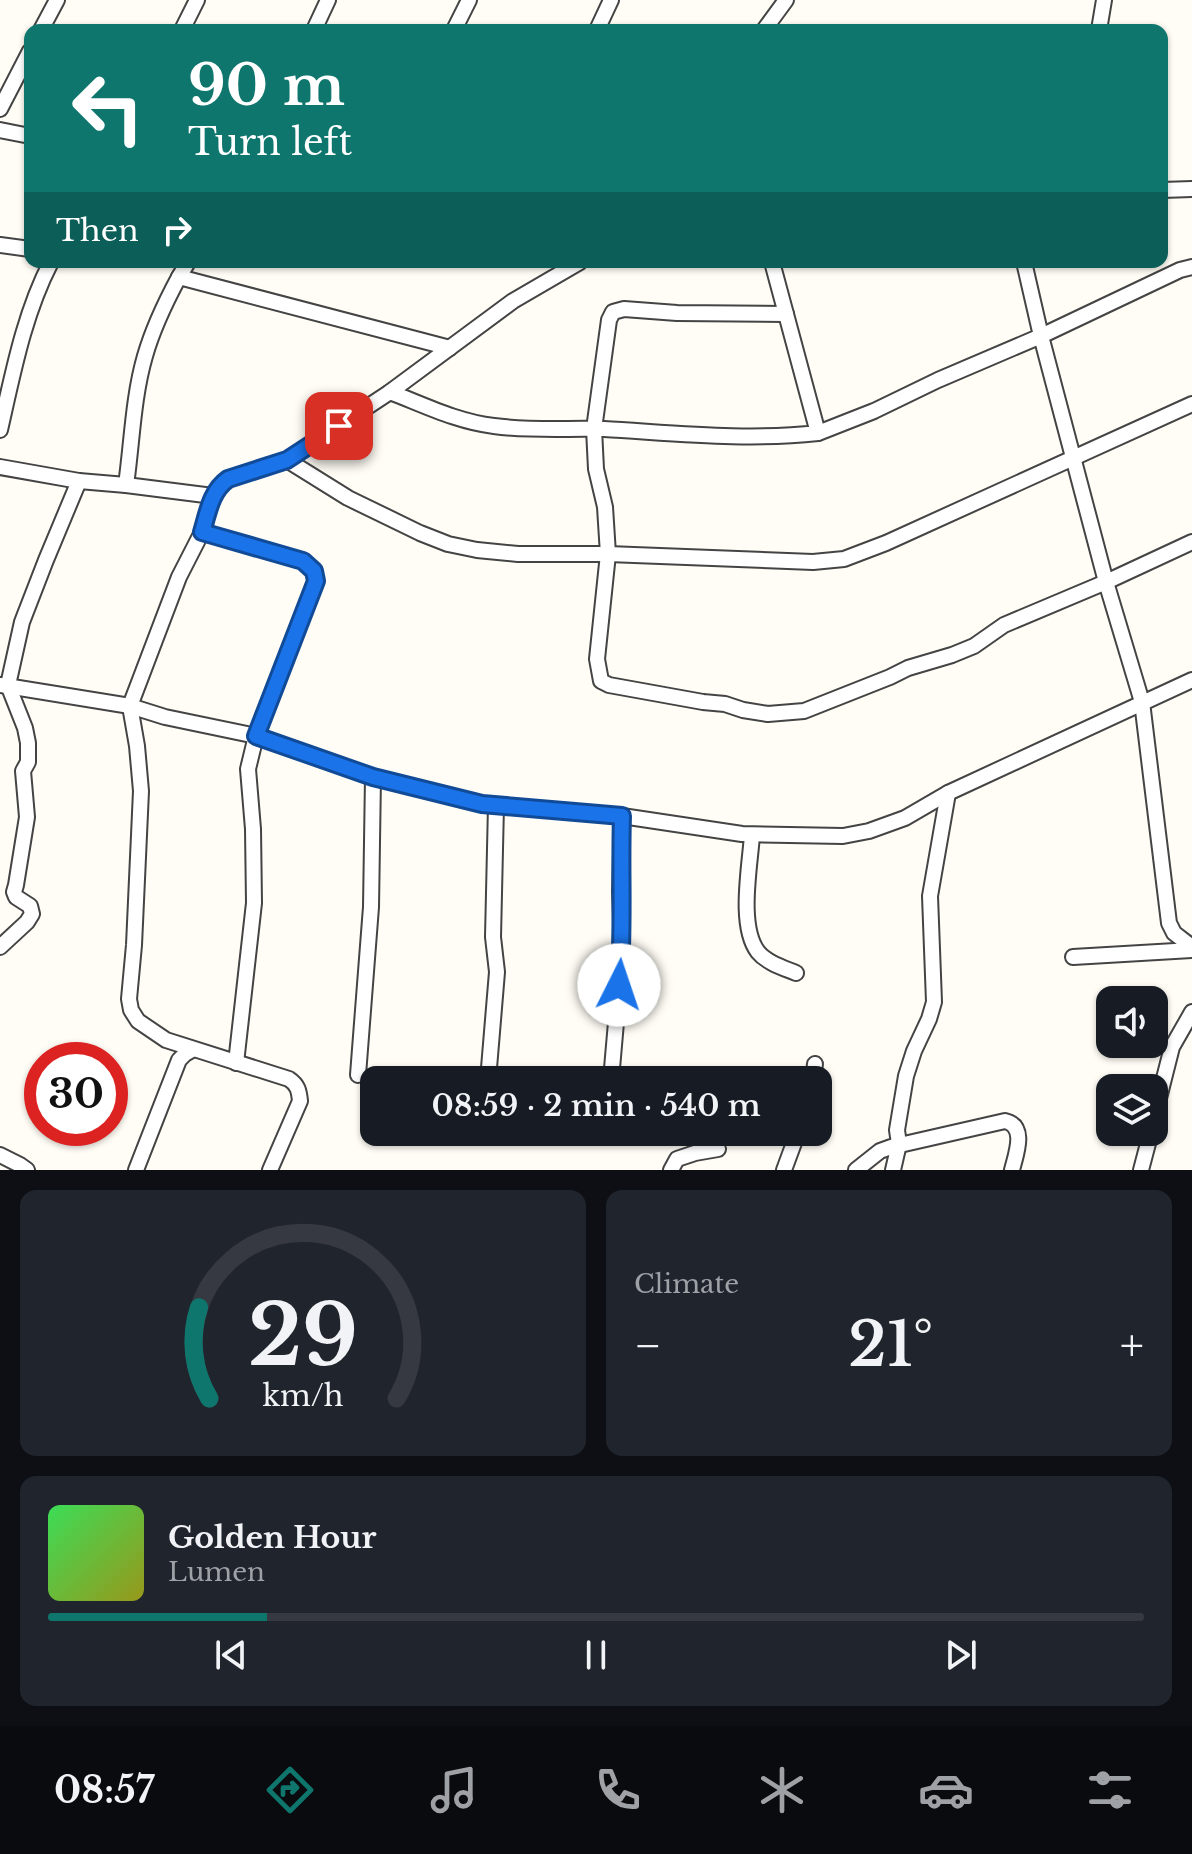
<!DOCTYPE html>
<html lang="en">
<head>
<meta charset="utf-8">
<style>
  body { margin:0; font-family:"Libre Baskerville",serif; background:#20242c; color:#f1f3f6; height:100vh; display:flex; flex-direction:column; font-size:30px; white-space:nowrap }
  * { box-sizing:border-box; margin:0 }
  p { font-size:26px; color:#9ea1a6 }
  .icon { flex:none; width:44px; height:44px; fill:none; stroke:currentColor; stroke-width:2; stroke-linecap:round; stroke-linejoin:round }
  .map { position:relative; height:1170px; overflow:hidden }
  .sheet { display:flex; flex-direction:column; gap:20px; padding:20px; background:#0d0f14; flex:1 }
  .sheet>* { flex:none }
  .guide { position:absolute; left:24px; top:24px; width:1144px; height:244px; border-radius:16px; box-shadow:0 2px 6px #0004; background:#0f766e; color:#fff; overflow:hidden }
  .buttons { position:absolute; left:1096px; top:986px; display:grid; gap:16px }
  .buttons a { display:grid; place-items:center; width:72px; height:72px; border-radius:16px; background:#171b24; box-shadow:0 2px 6px #0004; font-size:40px }
  .speed { position:absolute; left:24px; top:1042px; display:flex; gap:16px; font-size:40px; font-weight:700; text-align:center }
  .speed>* { display:grid; place-content:center; width:104px; height:104px; border-radius:50%; background:#171b24; box-shadow:0 2px 6px #0004; line-height:1 }
  .speed .limit { border:12px solid #d22; background:#fff; color:#111 }
  .pin { position:absolute; display:grid; place-items:center; width:68px; height:68px; color:#fff; margin:-34px; border-radius:16px; box-shadow:0 4px 12px #0006 }
  .me { position:absolute; width:88px; margin:-44px; rotate:4deg; stroke-linejoin:round; filter:drop-shadow(0 0 6px #0008) }
  .turn { display:flex; align-items:center; gap:28px; height:168px; padding:0 32px; font-size:36px }
  .turn .icon { width:104px; height:104px; stroke-width:2.5 }
  .turn b { display:block; font-size:56px; line-height:68px }
  .then { display:flex; align-items:center; height:76px; padding:0 32px; background:#0003; gap:16px; font-size:30px }
  .big { font-size:60px; font-weight:600; line-height:1.1 }
  .sheet .card { flex:1; display:flex; flex-direction:column; justify-content:center; gap:12px; min-width:0; padding:0 28px; border-radius:16px; background:#20242c }
  .sheet .dial { align-items:center; gap:0 }
  .dial svg { height:208px; overflow:visible; fill:none; stroke:#363941; stroke-width:7; stroke-linecap:round; text-anchor:middle }
  .dial text { fill:#f1f3f6; stroke:none }
  .song { display:flex; align-items:center; gap:24px }
  .cover { width:96px; height:96px; border-radius:12px; background:linear-gradient(135deg,hsl(130 70% 55%),hsl(60 70% 35%)) }
  .played { height:8px; border-radius:4px; background:linear-gradient(90deg,#0f766e 20%,#363941 20%) }
  .keys { display:flex; justify-content:space-around; direction:ltr }
  .heat { display:flex; justify-content:space-between; align-items:center; font-size:44px; direction:ltr }
  .sheet .tiles { flex:1; display:grid; gap:20px; grid-template-columns:1fr 1fr }
  .card:last-child { grid-column:span 2 }
  .trip { position:absolute; left:360px; top:1066px; width:472px; height:80px; border-radius:16px; background:#171b24; box-shadow:0 2px 6px #0004; font-weight:600; line-height:80px; text-align:center }
  .dock { display:flex; height:128px; justify-content:space-around; align-items:center; background:#090b0e; color:#9ea1a6 }
  .dock .icon { width:56px; height:56px }
  .dock .selected { color:#0f766e }
  .dock b { font-size:36px; color:#f1f3f6 }
  .map>svg:first-child { display:block }
  .lines { fill:none; stroke-linecap:round; stroke-linejoin:round }
  .street-casing { stroke:#444; stroke-width:18 }
  .street { stroke:#fff; stroke-width:14 }
  .route-casing { stroke:#114b97; stroke-width:20 }
  .route { stroke:#1a73e8; stroke-width:14 }
</style>
</head>
<body>
<div class="map">
<svg width="1192" height="1170" viewBox="0 0 1192 1170">
  <rect width="100%" height="100%" fill="#fffdf5"/>
  <g class="lines">
    <defs>
      <g id="street">
        <path d="M41 30 57 0"/>
        <path d="M182 30 197 0"/>
        <path d="M314 30 328 0"/>
        <path d="M454 30 469 0"/>
        <path d="M597 30 611 0"/>
        <path d="M764 30 786 0"/>
        <path d="M1099 30 1104 0"/>
        <path d="M0 109 30 51"/>
        <path d="M0 130 30 136"/>
        <path d="M1162 190 1192 189"/>
        <path d="M0 245 30 249"/>
        <path d="M188 262 179 277 450 348"/>
        <path d="M1192 267 1180 270 1041 336 1106 582 1142 702 1169 923 1174 933 1192 947"/>
        <path d="M179 277C165 303 153 328 145 356 133 397 132 443 126 485L213 496"/>
        <path d="M786 314 677 313 624 309 613 312 609 320 594 429 596 469 605 507 608 554 597 659 601 681 609 685 703 702 725 704 743 710 768 714 804 711 890 677 908 668 952 655 974 646 1004 625 1106 582 1192 542"/>
        <path d="M390 392C424 405 458 422 494 426 530 431 568 428 604 429 675 433 747 441 818 433L772 262"/>
        <path d="M0 430C13 373 24 314 51 262"/>
        <path d="M818 433 874 411 938 380 1041 336 1024 262"/>
        <path d="M287 460 348 498 420 533 448 544 477 550 518 554H608L813 562 844 559 886 543 1192 404"/>
        <path d="M0 467 79 481 126 485"/>
        <path d="M202 532 303 561 314 571 316 581 256 736 248 769 253 829 254 903 236 1063"/>
        <path d="M0 685 130 706 165 717 256 736 373 777 482 804 622 816 742 834 843 836 869 831 905 818 948 793 1192 680"/>
        <path d="M752 835C750 866 738 926 758 952 767 963 784 968 796 973"/>
        <path d="M0 947 27 922 32 914 30 906 16 897 14 892 16 885 27 817 23 771 28 762V743L25 728 8 685 22 622 46 560 79 481"/>
        <path d="M1073 957 1192 950"/>
        <path d="M358 1075 371 907 373 777"/>
        <path d="M488 1080 497 972 493 937 496 805"/>
        <path d="M611 1080 622 953 620 891 622 816"/>
        <path d="M813 1080 815 1064"/>
        <path d="M1154 1118 1172 1047 1192 1012"/>
        <path d="M0 1155 20 1165 27 1170"/>
        <path d="M136 1170 179 1060 185 1054 192 1050"/>
        <path d="M270 1170 300 1101C299 1091 298 1085 289 1079L166 1040 138 1021 131 1010 129 999 134 945 141 791 137 746 130 706 179 577 202 532 213 496 221 485 228 479 287 460 390 392 513 301 580 262"/>
        <path d="M671 1170 677 1159 695 1153 718 1149"/>
        <path d="M784 1170 798 1132"/>
        <path d="M856 1170 880 1151 891 1147 1005 1121C1027 1126 1016 1154 1012 1170"/>
        <path d="M893 1170 899 1144 897 1130 906 1076 914 1051 929 1019 934 1002 930 896 948 793"/>
        <path d="M1141 1170 1151 1132"/>
      </g>
    </defs>
    <!-- street casing -->
    <use href="#street" class="street-casing"/>
    <!-- street -->
    <use href="#street" class="street"/>
  </g>
  <g class="lines">
    <defs>
      <path id="route" d="M339 426 287 460 228 479C211 491 208 512 202 532L303 561 314 571 316 581 256 736 373 777 482 804 622 816C620 872 624 930 619 985"/>
    </defs>
    <!-- route casing -->
    <use href="#route" class="route-casing"/>
    <!-- route -->
    <use href="#route" class="route"/>
  </g>
</svg>
<div class="buttons">
<a><svg class="icon" aria-label="sound" viewBox="0 0 24 24"><path d="M4 9h4l5-4v14l-5-4H4zM17 9q2 3 0 6"/></svg></a>
<a><svg class="icon" aria-label="layers" viewBox="0 0 24 24"><path d="M12 4l9 5-9 5-9-5zM3 14l9 5 9-5"/></svg></a>
</div>
<div class="speed"><div class="limit">30</div></div>
<div class="pin" style="left:339px;top:426px;background:#d93025"><svg class="icon" aria-label="arrive" viewBox="0 0 24 24"><path d="M6 21V4h12l-3 4 3 4H6"/></svg></div>
<svg class="me" style="left:619px;top:985px" viewBox="-20 -20 40 40"><circle r="19" fill="#fff"/><path d="M0-13L10 11 0 6-10 11z" fill="#1a73e8"/></svg>
<div class="trip">08:59 · 2 min · 540 m</div>
<div class="guide">
<div class="turn"><svg class="icon" aria-label="left" viewBox="0 0 24 24"><path d="M17 20v-9H6M10 6l-5 5 5 5"/></svg><div><b>90 m</b>Turn left</div></div>
<div class="then">Then<svg class="icon" aria-label="right" viewBox="0 0 24 24"><path d="M7 20v-9h11M14 6l5 5-5 5"/></svg></div>
</div>
</div>
<section class="sheet">
<div class="tiles">
<div class="card dial"><svg viewBox="0 0 100 80">
<path d="M14 69A42 42 0 1 1 86 69"/>
<path d="M14 69A42 42 0 0 1 10 34" stroke="#0f766e"/>
<text x="50" y="56" font-size="32" font-weight="700">29</text>
<text x="50" y="72" font-size="11">km/h</text>
</svg></div>
<div class="card"><p>Climate</p>
<div class="heat"><a>−</a><b class="big">21°</b><a>+</a></div>
</div>
<div class="card">
<div class="song"><i class="cover"></i><div><b>Golden Hour</b><p>Lumen</p></div></div>
<div class="played"></div>
<div class="keys"><svg class="icon" aria-label="previous" viewBox="0 0 24 24"><path d="M18 5L8 12l10 7zM5 5v14"/></svg><svg class="icon" aria-label="pause" viewBox="0 0 24 24"><path d="M8 5v14M16 5v14"/></svg><svg class="icon" aria-label="next" viewBox="0 0 24 24"><path d="M6 5l10 7-10 7zM19 5v14"/></svg></div>
</div>
</div>
</section>
<nav class="dock">
<b>08:57</b>
<svg class="icon selected" aria-label="directions" viewBox="0 0 24 24"><path d="M12 3l9 9-9 9-9-9zM9 14v-3h6M13 9l2 2-2 2"/></svg>
<svg class="icon" aria-label="music" viewBox="0 0 24 24"><path d="M9 18V5l10-2v13"/><circle cx="6" cy="18" r="3"/><circle cx="16" cy="16" r="3"/></svg>
<svg class="icon" aria-label="phone" viewBox="0 0 24 24"><path d="M5 4h4l2 5-3 2q2 4 5 5l2-3 5 2v4C11 20 4 13 5 4z"/></svg>
<svg class="icon" aria-label="climate" viewBox="0 0 24 24"><path d="M12 3v18M4 7l16 10M4 17L20 7"/></svg>
<svg class="icon" aria-label="car" viewBox="0 0 24 24"><path d="M5 17H2v-5l4-1 3-4h7l3 4 3 1v5h-3M9 17h6M6 11h13"/><circle cx="7" cy="17" r="2"/><circle cx="17" cy="17" r="2"/></svg>
<svg class="icon" aria-label="filters" viewBox="0 0 24 24"><path d="M4 7h16M4 17h16"/><circle cx="9" cy="7" r="2"/><circle cx="15" cy="17" r="2"/></svg>
</nav>
</body>
</html>
